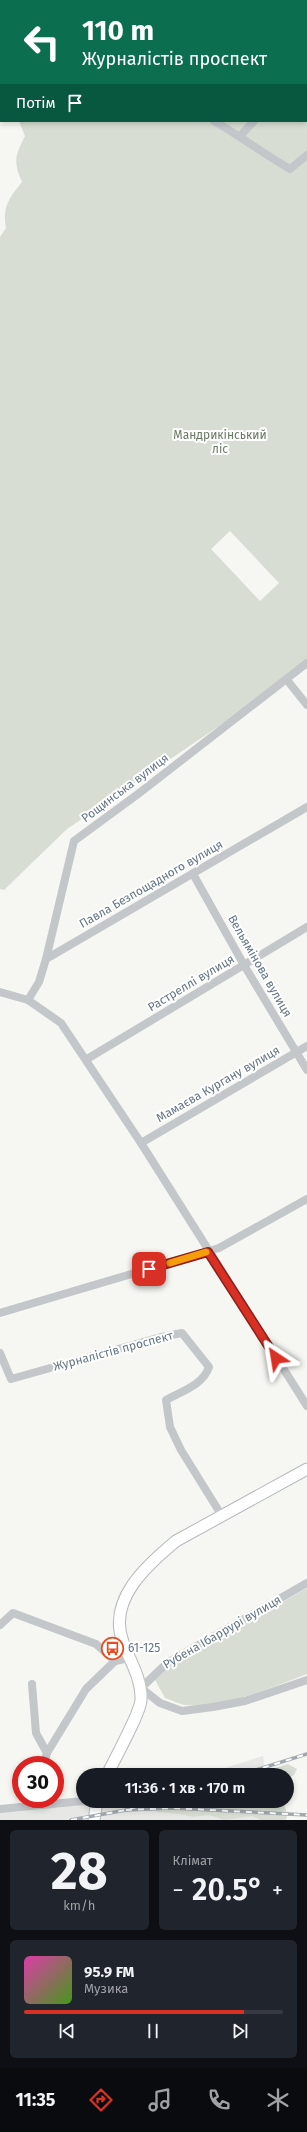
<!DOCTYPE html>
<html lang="uk">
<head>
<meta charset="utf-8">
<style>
  body { margin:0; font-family:"Fira Sans",sans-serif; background:#20242c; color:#f1f3f6; height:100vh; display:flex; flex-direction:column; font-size:15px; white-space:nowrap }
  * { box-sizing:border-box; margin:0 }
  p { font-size:13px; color:#9ea1a6 }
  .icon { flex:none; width:22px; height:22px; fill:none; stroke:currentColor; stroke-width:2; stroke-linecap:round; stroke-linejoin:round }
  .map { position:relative; height:1820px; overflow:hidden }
  .drawer { display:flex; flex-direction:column; gap:10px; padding:10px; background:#0d0f14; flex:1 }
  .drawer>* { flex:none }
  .top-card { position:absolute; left:0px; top:0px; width:307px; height:122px; box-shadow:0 2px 6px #0003; background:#0b6e4f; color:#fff; overflow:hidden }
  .speed { position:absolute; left:12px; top:1756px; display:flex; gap:8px; font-size:20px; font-weight:700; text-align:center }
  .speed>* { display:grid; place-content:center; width:52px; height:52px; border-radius:50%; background:#171b24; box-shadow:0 2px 6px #0003; line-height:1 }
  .speed .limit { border:6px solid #d22; background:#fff; color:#111 }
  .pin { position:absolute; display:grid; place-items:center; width:34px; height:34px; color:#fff; margin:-17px; border-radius:8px; box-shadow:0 2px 6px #0006 }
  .me { position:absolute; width:44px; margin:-22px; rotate:327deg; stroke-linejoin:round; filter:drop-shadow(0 0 3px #0008) }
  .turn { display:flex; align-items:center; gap:14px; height:84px; padding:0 16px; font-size:18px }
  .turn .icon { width:52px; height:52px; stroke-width:2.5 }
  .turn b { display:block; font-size:28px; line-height:34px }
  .then { display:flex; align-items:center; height:38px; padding:0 16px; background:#0003; gap:8px; font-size:15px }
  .big { font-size:30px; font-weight:600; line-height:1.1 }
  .drawer .widget { flex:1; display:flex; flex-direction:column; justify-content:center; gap:6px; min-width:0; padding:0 14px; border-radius:6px; background:#20242c }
  .drawer .dial { align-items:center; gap:0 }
  .dial b { font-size:52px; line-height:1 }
  .song { display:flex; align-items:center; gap:12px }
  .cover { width:48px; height:48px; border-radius:6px; background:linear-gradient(135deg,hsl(320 70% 55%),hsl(100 70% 35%)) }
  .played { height:4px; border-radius:2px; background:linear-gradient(90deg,#d93025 85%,#363941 85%) }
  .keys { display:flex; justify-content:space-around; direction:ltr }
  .heat { display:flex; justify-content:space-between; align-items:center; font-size:22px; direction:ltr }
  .drawer .tiles { flex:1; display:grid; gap:10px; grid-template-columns:1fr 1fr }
  .widget:last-child { grid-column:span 2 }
  .trip { position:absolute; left:76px; top:1768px; width:218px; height:40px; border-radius:20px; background:#171b24; box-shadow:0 2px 6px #0003; font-weight:600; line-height:40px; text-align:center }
  .dock { display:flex; height:64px; justify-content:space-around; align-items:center; background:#090b0e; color:#9ea1a6 }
  .dock .icon { width:28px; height:28px }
  .dock .active { color:#d93025 }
  .dock b { font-size:18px; color:#f1f3f6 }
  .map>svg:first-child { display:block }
  .built { fill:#e7e8e6 }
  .green { fill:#d7ddd3; fill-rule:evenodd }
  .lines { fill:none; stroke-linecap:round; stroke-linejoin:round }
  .secondary-casing { stroke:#b3b9bd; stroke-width:13 }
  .minor { stroke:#c3c7ca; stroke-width:8 }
  .secondary { stroke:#fff; stroke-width:11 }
  .rail-casing { stroke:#a1a8ae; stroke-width:3.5 }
  .rail { stroke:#fff; stroke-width:2; stroke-dasharray:6; stroke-linecap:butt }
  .route-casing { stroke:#8d1f18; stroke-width:10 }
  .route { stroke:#d93025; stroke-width:7 }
  .slow { stroke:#f59e0b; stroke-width:7 }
  .labels { text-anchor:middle; stroke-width:4; stroke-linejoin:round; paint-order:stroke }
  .park-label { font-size:12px; fill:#687b63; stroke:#fff }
  .street-label { font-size:12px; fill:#647684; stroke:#fff }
  .poi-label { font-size:12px; fill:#647684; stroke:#fff; text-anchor:start }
</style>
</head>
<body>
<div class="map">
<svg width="307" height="1820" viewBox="0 0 307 1820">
  <rect width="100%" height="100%" fill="#f6f6f2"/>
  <!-- built -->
  <g class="built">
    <path d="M263 1756 266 1775H203Z"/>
    <path d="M83 1801H270L273 1820H0V1809Z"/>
  </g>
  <!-- green -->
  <g class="green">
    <path d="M0 0H307V663L287 680 67 829 4 890 0 889V237L6 228C2 207 9 198 22 182 13 161 15 156 25 136L19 121H306V1H1V83ZM230 531 279 583 260 601 211 549Z"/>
    <path d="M307 1588V1674C271 1687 224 1709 185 1705 179 1704 171 1700 165 1698L153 1676Z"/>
    <path d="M288 1764 297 1769 294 1775 287 1778V1775H254Z"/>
    <path d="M168 1801H282L286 1810 287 1818 285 1820H260L253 1816 224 1820 209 1815 193 1817 179 1814 157 1812 153 1805Z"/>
  </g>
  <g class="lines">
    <defs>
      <g id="secondary">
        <path d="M107 1775C114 1760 140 1714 141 1700 142 1679 130 1661 123 1642 107 1600 147 1565 176 1541L307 1469"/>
        <path d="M94 1820 97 1801"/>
      </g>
    </defs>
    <!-- secondary casing -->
    <use href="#secondary" class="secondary-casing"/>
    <!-- minor -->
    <g class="minor">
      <path d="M115 0 116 1"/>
      <path d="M139 1 140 0"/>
      <path d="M236 1 237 0"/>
      <path d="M306 68 307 67"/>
      <path d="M214 121C240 136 264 154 290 169L307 155"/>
      <path d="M240 136 254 121"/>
      <path d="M287 680 307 705"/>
      <path d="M193 874 244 965 307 1070"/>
      <path d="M46 959 74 841 138 794 307 663"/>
      <path d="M0 992 28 1000 61 1023 141 1143 307 1406"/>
      <path d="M28 1000 39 982 46 959 307 807"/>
      <path d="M87 1059 307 927"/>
      <path d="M141 1143 307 1046"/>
      <path d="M0 1313 219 1248 307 1199"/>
      <path d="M0 1353 11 1379 161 1337 182 1333 209 1367C203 1385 182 1391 166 1400L170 1427 181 1450 222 1516"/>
      <path d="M307 1583 167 1663 141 1688 160 1703 182 1711 213 1707 245 1701 307 1680"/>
      <path d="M0 1625 13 1613 96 1644 115 1661"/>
      <path d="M32 1684 36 1733 47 1753"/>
      <path d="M44 1765 47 1753 86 1689 115 1661 129 1658"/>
      <path d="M0 1809 83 1801"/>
    </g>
    <!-- secondary -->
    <use href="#secondary" class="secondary"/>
    <defs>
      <g id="rail">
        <path d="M240 1775 307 1754"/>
        <path d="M126 1810 172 1808 307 1815"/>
        <path d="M71 1820 126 1810 157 1801"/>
      </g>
    </defs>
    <!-- rail casing -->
    <use href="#rail" class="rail-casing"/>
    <!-- rail -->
    <use href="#rail" class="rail"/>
  </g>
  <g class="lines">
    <defs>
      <path id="route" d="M149 1269 208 1252 276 1358"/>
    </defs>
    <!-- route casing -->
    <use href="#route" class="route-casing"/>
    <!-- route -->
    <use href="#route" class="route"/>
    <!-- slow -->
    <path class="slow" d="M170 1263 206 1252"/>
  </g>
  <!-- icons -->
  <defs>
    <symbol id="bus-ring" viewBox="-11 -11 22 22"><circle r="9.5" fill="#fff" stroke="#e64d22" stroke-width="1.5"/><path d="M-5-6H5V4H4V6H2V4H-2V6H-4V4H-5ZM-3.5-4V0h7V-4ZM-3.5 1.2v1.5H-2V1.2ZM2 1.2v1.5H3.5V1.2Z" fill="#e64d22"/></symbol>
  </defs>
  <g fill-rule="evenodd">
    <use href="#bus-ring" x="100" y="1636" width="25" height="25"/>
  </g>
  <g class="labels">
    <!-- park labels -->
    <g class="park-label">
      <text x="220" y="439">Мандрикінський<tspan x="220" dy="14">ліс</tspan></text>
    </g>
    <!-- street labels -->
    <g class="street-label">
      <text transform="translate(125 788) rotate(-37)" y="4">Рощинська вулиця</text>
      <text transform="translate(151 884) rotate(-30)" y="4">Павла Безпощадного вулиця</text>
      <text transform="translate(260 966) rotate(60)" y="4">Вельямінова вулиця</text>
      <text transform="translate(191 983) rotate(-31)" y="4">Растреллі вулиця</text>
      <text transform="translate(218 1084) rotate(-30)" y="4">Мамаєва Кургану вулиця</text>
      <text transform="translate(113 1351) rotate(-15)" y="4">Журналістів проспект</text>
      <text transform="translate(222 1632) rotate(-30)" y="4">Рубена Ібаррурі вулиця</text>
    </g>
    <!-- poi labels -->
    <g class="poi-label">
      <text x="128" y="1652">61-125</text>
    </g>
  </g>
</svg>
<div class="speed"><div class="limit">30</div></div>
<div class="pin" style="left:149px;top:1269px;background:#d93025"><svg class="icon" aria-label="arrive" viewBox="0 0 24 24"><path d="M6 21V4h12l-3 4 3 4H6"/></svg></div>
<svg class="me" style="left:276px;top:1358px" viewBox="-20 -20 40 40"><path d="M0-17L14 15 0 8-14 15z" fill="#d93025" stroke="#fff" stroke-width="4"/></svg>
<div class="trip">11:36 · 1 хв · 170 m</div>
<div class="top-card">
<div class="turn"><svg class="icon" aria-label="left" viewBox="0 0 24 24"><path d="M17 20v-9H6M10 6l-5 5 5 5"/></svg><div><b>110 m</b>Журналістів проспект</div></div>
<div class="then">Потім<svg class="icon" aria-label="arrive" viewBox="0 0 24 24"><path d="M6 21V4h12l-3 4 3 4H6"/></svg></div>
</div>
</div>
<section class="drawer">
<div class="tiles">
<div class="widget dial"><b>28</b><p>km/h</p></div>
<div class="widget"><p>Клімат</p>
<div class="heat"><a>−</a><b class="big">20.5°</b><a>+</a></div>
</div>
<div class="widget">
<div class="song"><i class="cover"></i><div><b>95.9 FM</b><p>Музика</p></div></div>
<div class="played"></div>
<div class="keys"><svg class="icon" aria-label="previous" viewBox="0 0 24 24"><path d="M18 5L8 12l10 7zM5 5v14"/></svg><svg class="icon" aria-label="pause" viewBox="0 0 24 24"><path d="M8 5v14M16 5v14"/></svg><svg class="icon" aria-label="next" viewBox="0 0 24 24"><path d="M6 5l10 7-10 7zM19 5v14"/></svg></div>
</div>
</div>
</section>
<nav class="dock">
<b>11:35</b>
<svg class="icon active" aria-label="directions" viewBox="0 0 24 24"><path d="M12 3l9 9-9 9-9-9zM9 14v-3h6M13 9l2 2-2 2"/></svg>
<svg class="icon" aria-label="music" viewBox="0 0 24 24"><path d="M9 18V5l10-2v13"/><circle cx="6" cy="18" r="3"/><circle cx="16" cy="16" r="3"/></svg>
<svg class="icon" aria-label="phone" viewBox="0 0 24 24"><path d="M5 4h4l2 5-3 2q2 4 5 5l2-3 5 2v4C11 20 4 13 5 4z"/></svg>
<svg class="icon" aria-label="climate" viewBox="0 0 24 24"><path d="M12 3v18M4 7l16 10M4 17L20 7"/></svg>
</nav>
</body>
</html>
